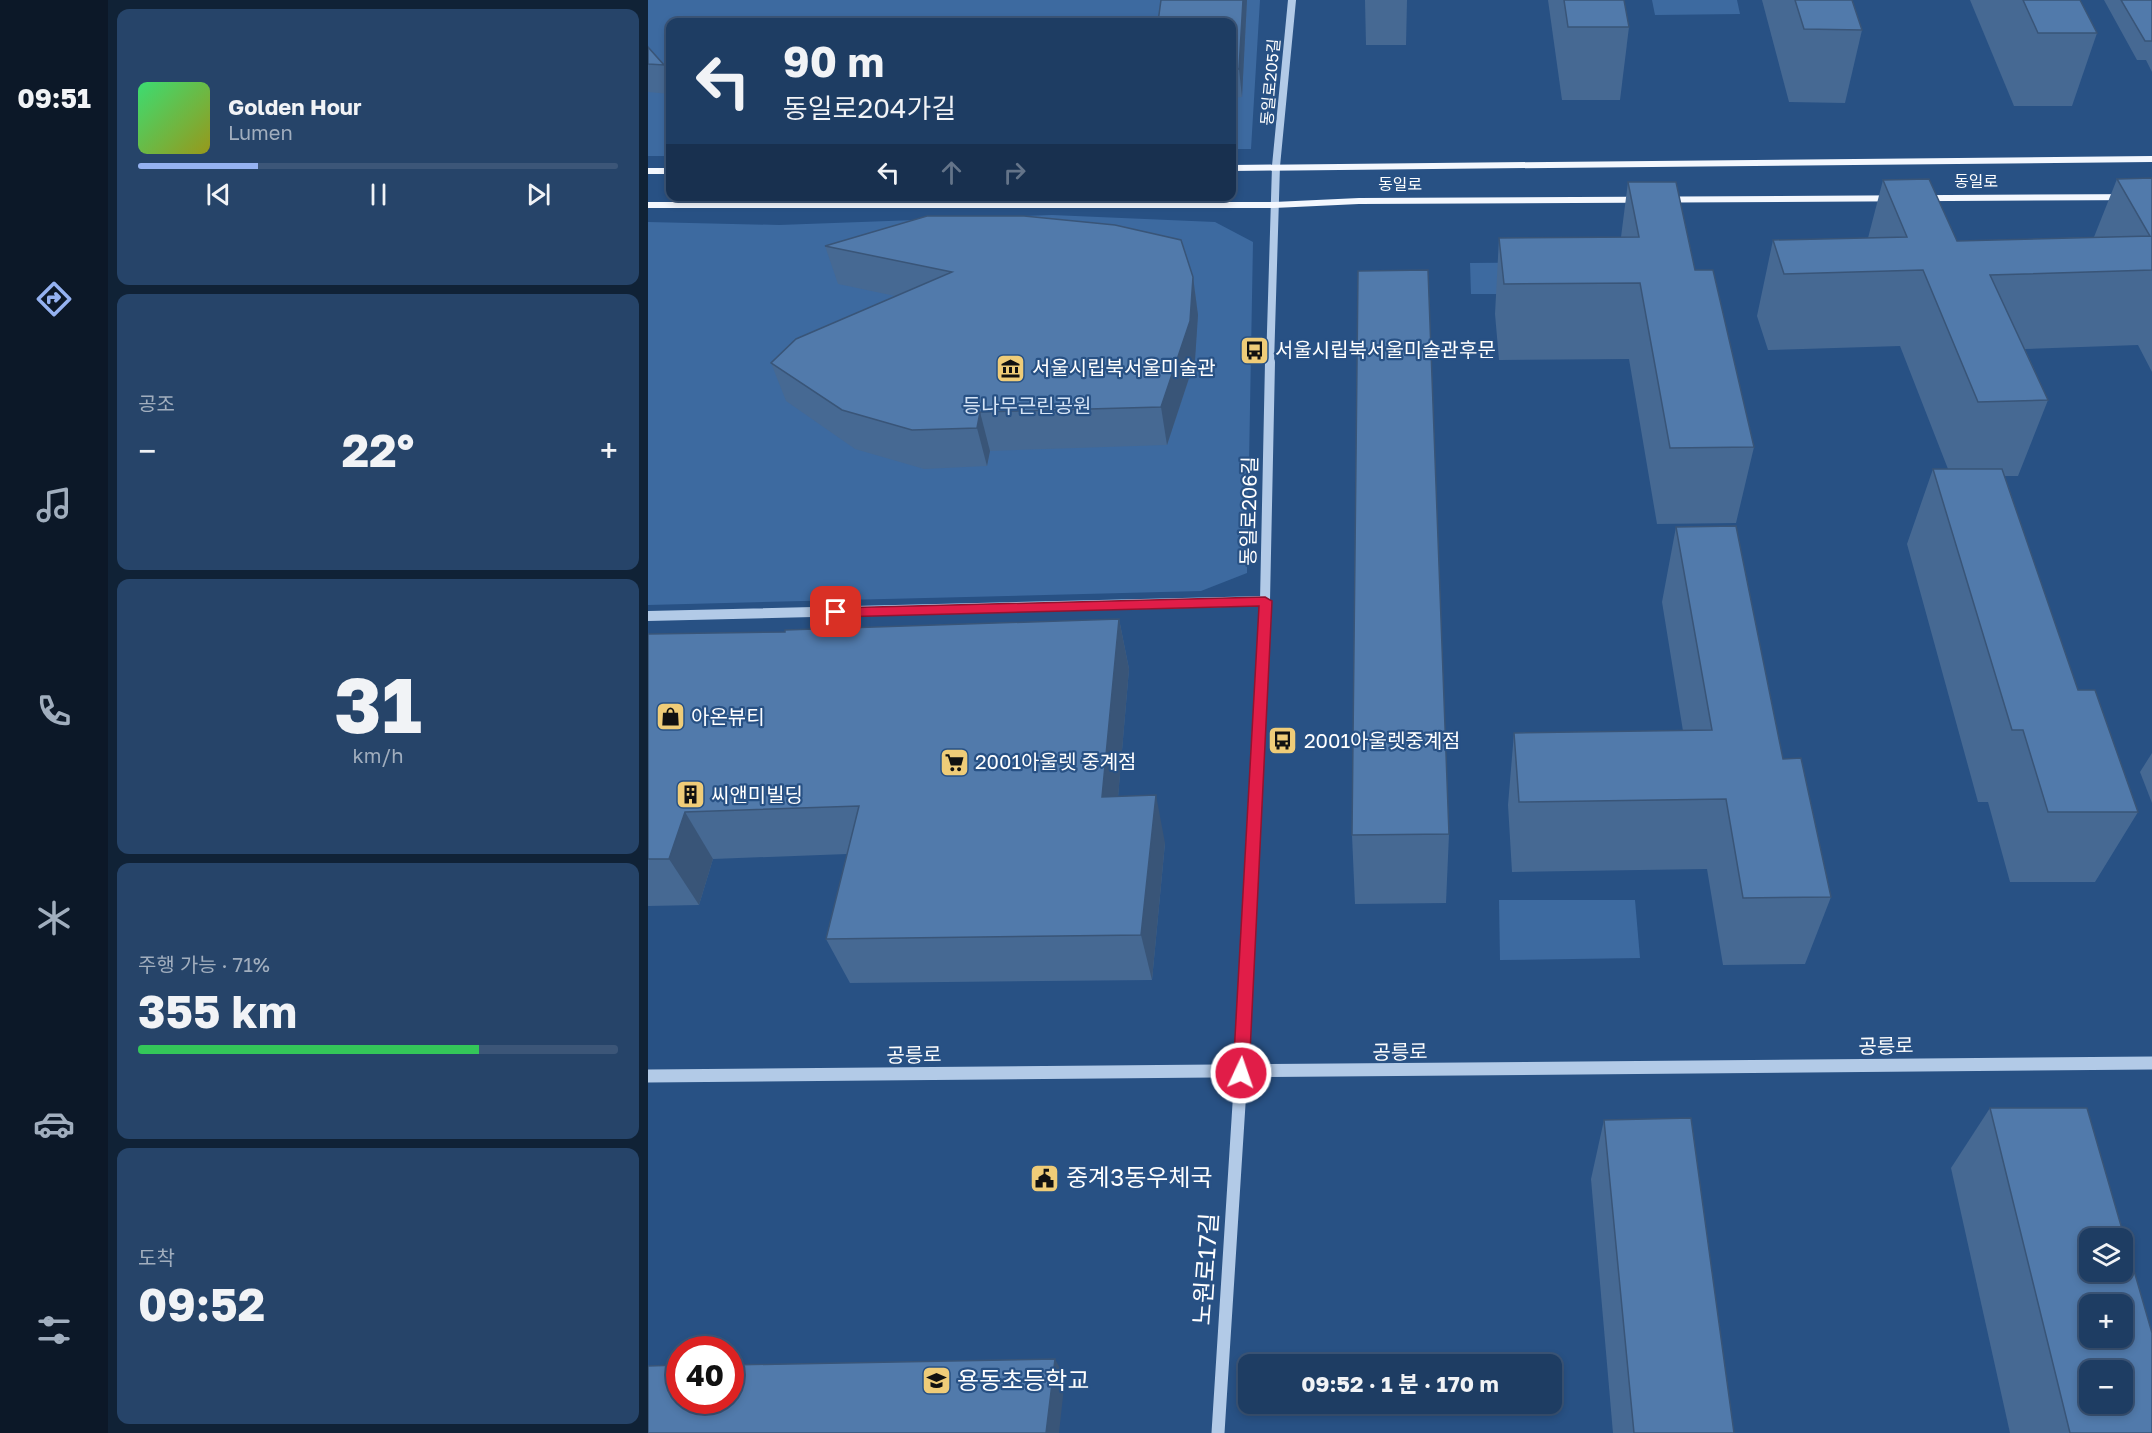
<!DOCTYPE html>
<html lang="ko">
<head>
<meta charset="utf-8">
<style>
  body { margin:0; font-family:"Golos Text","Noto Sans KR",sans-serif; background:#264469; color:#f1f3f6; height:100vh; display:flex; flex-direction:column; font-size:22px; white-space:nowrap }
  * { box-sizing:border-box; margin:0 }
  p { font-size:20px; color:#a1aebe }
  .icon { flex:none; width:33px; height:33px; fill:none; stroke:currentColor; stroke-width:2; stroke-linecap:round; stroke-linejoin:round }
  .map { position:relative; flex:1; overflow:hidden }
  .sheet { display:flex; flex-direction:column; gap:9px; padding:9px; background:#102236; width:540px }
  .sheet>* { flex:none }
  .guide { position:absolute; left:18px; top:18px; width:570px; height:183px; border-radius:12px; box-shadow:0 3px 9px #0003,0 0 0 2px #3c5678; background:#1e3d63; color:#f1f3f6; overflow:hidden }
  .tools { position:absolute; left:1431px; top:1228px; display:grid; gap:12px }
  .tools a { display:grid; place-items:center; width:54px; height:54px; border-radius:12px; background:#1e3d63; box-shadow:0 3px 9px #0003,0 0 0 2px #3c5678; font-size:30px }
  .speed { position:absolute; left:18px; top:1336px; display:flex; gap:12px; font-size:30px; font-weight:700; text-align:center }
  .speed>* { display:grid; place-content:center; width:78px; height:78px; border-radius:50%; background:#1e3d63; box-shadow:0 3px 9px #0003,0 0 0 2px #3c5678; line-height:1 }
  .speed .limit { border:9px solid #d22; background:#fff; color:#111 }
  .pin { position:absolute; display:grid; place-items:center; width:51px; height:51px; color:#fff; margin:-26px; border-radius:12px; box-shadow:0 3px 9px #0006 }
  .me { position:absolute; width:66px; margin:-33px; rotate:3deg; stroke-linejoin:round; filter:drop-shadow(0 0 4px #0008) }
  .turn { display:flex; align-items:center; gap:21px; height:126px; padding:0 18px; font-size:27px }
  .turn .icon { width:78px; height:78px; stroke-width:2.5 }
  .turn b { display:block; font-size:42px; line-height:51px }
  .lanes { display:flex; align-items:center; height:57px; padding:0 18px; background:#0003; justify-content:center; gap:30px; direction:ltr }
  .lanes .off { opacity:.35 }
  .big { font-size:45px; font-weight:700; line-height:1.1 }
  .sheet .tile { flex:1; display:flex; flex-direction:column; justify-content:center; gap:9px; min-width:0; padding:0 21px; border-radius:12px; background:#264469 }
  .sheet .dial { align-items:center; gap:0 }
  .dial b { font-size:78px; line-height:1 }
  .song { display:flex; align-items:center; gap:18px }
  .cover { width:72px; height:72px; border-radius:9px; background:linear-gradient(135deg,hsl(140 70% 55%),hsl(60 70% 35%)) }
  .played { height:6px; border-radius:3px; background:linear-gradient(90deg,#95b2f1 25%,#3c5678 25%) }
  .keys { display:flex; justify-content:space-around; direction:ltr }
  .heat { display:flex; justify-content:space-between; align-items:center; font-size:33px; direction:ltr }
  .charge { height:9px; border-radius:4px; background:linear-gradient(90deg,#34c759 71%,#3c5678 0) }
  .trip { position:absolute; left:590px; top:1354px; width:324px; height:60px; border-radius:12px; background:#1e3d63; box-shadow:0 3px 9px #0003,0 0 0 2px #3c5678; font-weight:700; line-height:60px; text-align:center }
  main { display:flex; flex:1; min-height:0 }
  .dock { display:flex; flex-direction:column; width:108px; justify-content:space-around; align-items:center; background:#0c1828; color:#a1aebe }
  .dock .icon { width:42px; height:42px }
  .dock .current { color:#95b2f1 }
  .dock b { font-size:27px; color:#f1f3f6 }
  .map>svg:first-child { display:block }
  .green { fill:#3d6aa0 }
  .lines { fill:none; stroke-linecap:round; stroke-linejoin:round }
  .minor-far2 { stroke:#b2cae7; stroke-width:8 }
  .minor-far1 { stroke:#b2cae7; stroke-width:10 }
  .minor { stroke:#b2cae7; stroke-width:13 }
  .major { fill:#f3f7fe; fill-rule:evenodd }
  .wall { fill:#466993 }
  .shaded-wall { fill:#395578 }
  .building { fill:#517aab; stroke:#395578; stroke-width:1.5; fill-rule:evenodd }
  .route { fill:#e11d48; stroke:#92132f; stroke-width:1.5 }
  .labels { text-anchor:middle; stroke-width:4.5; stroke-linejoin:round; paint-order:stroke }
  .far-street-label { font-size:16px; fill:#fff; stroke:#285184 }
  .poi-label { font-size:20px; fill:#fff; stroke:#285184; text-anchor:start }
  .park-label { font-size:20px; fill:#d5e4f6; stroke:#285184 }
  .street-label { font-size:20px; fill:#fff; stroke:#285184 }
  .near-poi-label { font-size:24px; fill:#fff; stroke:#285184; text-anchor:start }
  .near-street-label { font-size:24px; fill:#fff; stroke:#285184 }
</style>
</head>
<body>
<main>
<nav class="dock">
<b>09:51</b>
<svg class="icon current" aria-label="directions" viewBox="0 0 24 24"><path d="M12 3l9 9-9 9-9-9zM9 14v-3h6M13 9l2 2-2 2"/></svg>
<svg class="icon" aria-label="music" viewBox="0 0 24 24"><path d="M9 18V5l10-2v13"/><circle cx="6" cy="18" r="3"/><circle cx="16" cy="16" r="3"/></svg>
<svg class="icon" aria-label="phone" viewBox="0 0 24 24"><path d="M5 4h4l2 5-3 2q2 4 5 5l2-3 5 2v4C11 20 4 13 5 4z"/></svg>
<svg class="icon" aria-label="climate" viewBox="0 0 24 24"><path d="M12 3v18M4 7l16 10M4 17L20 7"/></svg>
<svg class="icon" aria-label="car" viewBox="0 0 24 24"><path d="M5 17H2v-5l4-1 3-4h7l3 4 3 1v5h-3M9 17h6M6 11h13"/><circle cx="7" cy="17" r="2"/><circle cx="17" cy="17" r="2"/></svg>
<svg class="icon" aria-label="filters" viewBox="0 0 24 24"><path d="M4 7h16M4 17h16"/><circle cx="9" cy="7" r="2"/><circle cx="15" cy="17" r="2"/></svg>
</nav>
<section class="sheet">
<div class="tile">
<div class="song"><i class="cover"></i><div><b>Golden Hour</b><p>Lumen</p></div></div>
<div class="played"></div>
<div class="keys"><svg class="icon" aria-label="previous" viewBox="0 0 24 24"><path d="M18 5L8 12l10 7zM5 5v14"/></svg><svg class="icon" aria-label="pause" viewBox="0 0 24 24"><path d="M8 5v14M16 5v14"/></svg><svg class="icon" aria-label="next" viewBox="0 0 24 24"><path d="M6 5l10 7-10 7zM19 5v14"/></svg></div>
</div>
<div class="tile"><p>공조</p>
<div class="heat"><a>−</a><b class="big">22°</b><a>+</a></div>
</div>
<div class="tile dial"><b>31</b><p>km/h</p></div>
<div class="tile"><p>주행 가능 · 71%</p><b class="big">355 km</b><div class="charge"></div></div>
<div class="tile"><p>도착</p><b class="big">09:52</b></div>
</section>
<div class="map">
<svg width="1504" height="1433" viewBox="0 0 1504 1433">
  <rect width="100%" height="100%" fill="#285184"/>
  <!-- green -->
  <g class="green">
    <path d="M0 0H612L603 149H584V22H22V156H0Z"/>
    <path d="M1004 0H1089L1092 14 1007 15Z"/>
    <path d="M404 215 567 222 605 242 599 573 553 591 0 605V222L131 225Z"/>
    <path d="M922 262 925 294H823L822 263Z"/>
    <path d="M851 900H987L992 958 852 960Z"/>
  </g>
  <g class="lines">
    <!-- minor-far2 -->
    <path class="minor-far2" d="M622 364 628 166 644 0"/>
    <!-- minor-far1 -->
    <g class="minor-far1">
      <path d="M0 616 617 601"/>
      <path d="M605 831 617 601 622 362"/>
    </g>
    <!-- minor -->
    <g class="minor">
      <path d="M0 1076 1504 1063"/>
      <path d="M570 1433 593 1073 605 830"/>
    </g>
    <!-- major -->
    <g class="major">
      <path d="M1504 156V162L584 171V165Z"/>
      <rect x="0" y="168" width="22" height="6"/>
      <path d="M1504 194V200L711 204 626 208H0V202H626L711 198Z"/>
    </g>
  </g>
  <!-- wall -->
  <g class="wall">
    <path d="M513 0H599L594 97 584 98V22Z"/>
    <path d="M717 0H759L758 45H718Z"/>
    <path d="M900 0H976L981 27 972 100H914Z"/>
    <path d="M1114 0H1204L1214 30 1197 103 1141 102Z"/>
    <path d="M1322 0H1432L1449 33 1424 106H1366Z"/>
    <path d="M1456 0H1504V72L1498 60H1489Z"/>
    <path d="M0 47 16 65 22 82V94L0 92Z"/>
    <path d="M1504 178V372L1490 345 1377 349 1400 400 1370 476H1356L1430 690 1490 812 1447 882H1362L1340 802H1330L1259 544 1285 469H1300L1252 346 1120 350 1109 316 1125 240 1220 238 1235 180 1309 241 1446 237 1469 179Z"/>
    <path d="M980 182 1047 270 1106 447 1088 523 1009 524 981 359 851 360 847 314 851 238 973 237Z"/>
    <path d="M177 246 545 277 550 315 547 360 519 445 342 451 339 466 276 469 207 449 138 401 123 363 247 296 190 284Z"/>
    <path d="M1028 527 1135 759 1183 897 1157 964 1075 965 1059 869 864 872 860 805 866 733 1035 731 1014 602Z"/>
    <path d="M471 619 481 669 470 797 517 843 504 980 202 983 178 939 199 854 65 859 51 905 0 906V634L137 632Z"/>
    <path d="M1504 753V803L1492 772Z"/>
    <path d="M801 834 798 903 707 904 704 835Z"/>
    <path d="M1342 1108 1504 1433H1362L1303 1168Z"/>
    <path d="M956 1120 1086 1433H965L943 1179Z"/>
  </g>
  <!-- shaded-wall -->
  <g class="shaded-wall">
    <path d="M595 0H599L594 97 591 69Z"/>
    <path d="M545 277 550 315 547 360 519 445 513 407Z"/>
    <path d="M332 412 342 451 339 466 329 428Z"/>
    <path d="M471 619 481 669 466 845 454 797Z"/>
    <path d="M508 795 517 843 504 980 493 935Z"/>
    <path d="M37 812 65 859 51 905 21 859Z"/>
    <path d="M407 1359 417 1378 411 1433H398Z"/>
  </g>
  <!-- building -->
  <g class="building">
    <path d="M513 0H595L591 69H584V22H510Z"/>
    <path d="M916 0H976L981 27H920Z"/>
    <path d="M1147 0H1204L1214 30 1156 29Z"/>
    <path d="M1375 0H1432L1449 33H1390Z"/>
    <path d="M1473 0H1504V41H1497Z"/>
    <path d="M0 47 16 65 0 64Z"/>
    <path d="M1504 178V270L1342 275 1400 400 1330 402 1275 270 1136 274 1125 240 1259 237 1235 180 1281 179 1309 241 1502 236 1469 179Z"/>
    <path d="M980 182H1028L1047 270H1065L1106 447 1022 448 992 283 856 284 851 238 991 237Z"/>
    <path d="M279 216H376L467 225 533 240 545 277 542 321 513 407 332 412 329 428 264 430 194 410 123 363 148 339 304 272 177 246Z"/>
    <path d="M780 270 801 834 704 835 710 271Z"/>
    <path d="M1285 469H1354L1430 690H1447L1490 812H1400L1375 730H1364Z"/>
    <path d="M1088 526 1135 759 1153 758 1183 897 1095 898 1078 799 871 802 866 733 1064 730 1028 527Z"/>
    <path d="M471 619 454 797 508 795 493 935 178 939 211 806 37 812 21 859H0V634L137 632V630Z"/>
    <path d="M1342 1108H1439L1504 1333V1433H1422ZM1442 1239H1474V1272H1442ZM1442 1305H1474V1338H1442ZM1442 1371H1474V1404H1442Z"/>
    <path d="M1043 1118 1086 1433H986L956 1120Z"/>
    <path d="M407 1359 398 1433H0V1366L32 1365V1401H82V1365Z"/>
  </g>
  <!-- route -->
  <path class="route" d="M617 597 624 601 601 1073 599 1078 593 1080 587 1078 585 1073 611 606 188 617 181 612 188 608Z"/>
  <!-- icons -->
  <defs>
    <symbol id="bus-square" viewBox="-11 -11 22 22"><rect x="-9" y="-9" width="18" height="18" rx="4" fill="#efcc78" stroke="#285184"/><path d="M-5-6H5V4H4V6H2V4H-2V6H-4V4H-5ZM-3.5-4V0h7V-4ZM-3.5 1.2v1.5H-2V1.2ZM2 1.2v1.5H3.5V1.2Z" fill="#111"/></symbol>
    <symbol id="museum-square" viewBox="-11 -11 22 22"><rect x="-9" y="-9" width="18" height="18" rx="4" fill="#efcc78" stroke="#285184"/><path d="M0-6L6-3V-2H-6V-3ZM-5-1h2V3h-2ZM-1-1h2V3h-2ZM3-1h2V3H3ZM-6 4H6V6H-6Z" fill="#111"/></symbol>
    <symbol id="shop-square" viewBox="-11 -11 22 22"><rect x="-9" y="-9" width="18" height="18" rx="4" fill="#efcc78" stroke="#285184"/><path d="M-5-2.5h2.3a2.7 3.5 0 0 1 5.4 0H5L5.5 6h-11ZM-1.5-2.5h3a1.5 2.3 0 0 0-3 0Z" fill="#111"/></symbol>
    <symbol id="supermarket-square" viewBox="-11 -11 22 22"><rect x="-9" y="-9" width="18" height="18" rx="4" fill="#efcc78" stroke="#285184"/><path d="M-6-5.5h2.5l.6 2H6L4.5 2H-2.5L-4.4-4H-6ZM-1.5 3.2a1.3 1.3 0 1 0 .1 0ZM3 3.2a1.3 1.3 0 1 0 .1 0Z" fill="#111"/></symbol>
    <symbol id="building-square" viewBox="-11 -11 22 22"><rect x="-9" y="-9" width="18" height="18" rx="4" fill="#efcc78" stroke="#285184"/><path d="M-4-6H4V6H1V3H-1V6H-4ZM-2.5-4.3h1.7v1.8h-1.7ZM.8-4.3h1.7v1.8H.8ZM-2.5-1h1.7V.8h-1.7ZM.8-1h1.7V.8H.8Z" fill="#111"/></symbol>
    <symbol id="civic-square" viewBox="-11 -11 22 22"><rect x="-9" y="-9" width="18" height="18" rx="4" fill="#efcc78" stroke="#285184"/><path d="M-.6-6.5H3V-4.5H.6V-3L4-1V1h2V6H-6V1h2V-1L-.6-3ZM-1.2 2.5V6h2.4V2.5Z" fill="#111"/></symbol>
    <symbol id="school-square" viewBox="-11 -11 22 22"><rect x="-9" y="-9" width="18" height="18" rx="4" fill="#efcc78" stroke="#285184"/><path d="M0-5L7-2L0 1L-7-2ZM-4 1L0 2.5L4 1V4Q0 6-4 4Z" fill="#111"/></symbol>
  </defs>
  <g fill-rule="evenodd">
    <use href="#bus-square" x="590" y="334" width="33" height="33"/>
    <use href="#museum-square" x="346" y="352" width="33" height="33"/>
    <use href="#shop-square" x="6" y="700" width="33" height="33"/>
    <use href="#bus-square" x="618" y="724" width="33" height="33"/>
    <use href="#supermarket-square" x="290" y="746" width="33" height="33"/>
    <use href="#building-square" x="26" y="778" width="33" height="33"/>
    <use href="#civic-square" x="380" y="1162" width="33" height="33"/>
    <use href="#school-square" x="272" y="1364" width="33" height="33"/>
  </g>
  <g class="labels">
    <!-- far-street labels -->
    <g class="far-street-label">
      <text transform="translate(622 82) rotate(-85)" y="6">동일로205길</text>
      <text x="1328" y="187">동일로</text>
      <text x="752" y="190">동일로</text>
    </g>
    <!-- poi labels -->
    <g class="poi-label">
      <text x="627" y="357">서울시립북서울미술관후문</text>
      <text x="384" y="375">서울시립북서울미술관</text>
      <text x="43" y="724">아온뷰티</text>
      <text x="656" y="748">2001아울렛중계점</text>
      <text x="327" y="769">2001아울렛 중계점</text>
      <text x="63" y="802">씨앤미빌딩</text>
    </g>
    <!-- park labels -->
    <g class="park-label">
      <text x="379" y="413">등나무근린공원</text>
    </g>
    <!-- street labels -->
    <g class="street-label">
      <text transform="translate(601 511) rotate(-89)" y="7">동일로206길</text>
      <text transform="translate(1238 1046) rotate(-1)" y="7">공릉로</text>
      <text transform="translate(752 1052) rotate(-1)" y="7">공릉로</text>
      <text transform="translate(266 1055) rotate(-1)" y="7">공릉로</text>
    </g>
    <!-- near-poi labels -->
    <g class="near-poi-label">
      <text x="418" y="1186">중계3동우체국</text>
      <text x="309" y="1389">용동초등학교</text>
    </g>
    <!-- near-street labels -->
    <g class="near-street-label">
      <text transform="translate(558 1269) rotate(-86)" y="8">노원로17길</text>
    </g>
  </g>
</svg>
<div class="tools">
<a><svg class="icon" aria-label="layers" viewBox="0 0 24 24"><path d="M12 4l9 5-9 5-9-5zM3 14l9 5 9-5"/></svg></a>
<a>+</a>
<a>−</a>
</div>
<div class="speed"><div class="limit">40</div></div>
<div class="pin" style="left:188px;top:612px;background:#d93025"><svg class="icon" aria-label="arrive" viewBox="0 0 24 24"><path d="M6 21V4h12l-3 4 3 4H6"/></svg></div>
<svg class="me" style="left:593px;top:1073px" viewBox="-20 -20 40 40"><circle r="17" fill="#e11d48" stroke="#fff" stroke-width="3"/><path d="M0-11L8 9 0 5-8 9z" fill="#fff"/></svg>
<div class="trip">09:52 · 1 분 · 170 m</div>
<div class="guide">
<div class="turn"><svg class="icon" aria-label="left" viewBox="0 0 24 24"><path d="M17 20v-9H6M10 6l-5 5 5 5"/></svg><div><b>90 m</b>동일로204가길</div></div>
<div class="lanes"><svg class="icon" aria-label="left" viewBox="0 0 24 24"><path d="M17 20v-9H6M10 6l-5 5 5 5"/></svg><svg class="icon off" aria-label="ahead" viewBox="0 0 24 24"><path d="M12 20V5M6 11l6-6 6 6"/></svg><svg class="icon off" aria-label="right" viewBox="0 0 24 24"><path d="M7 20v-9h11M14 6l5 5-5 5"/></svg></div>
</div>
</div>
</main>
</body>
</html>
